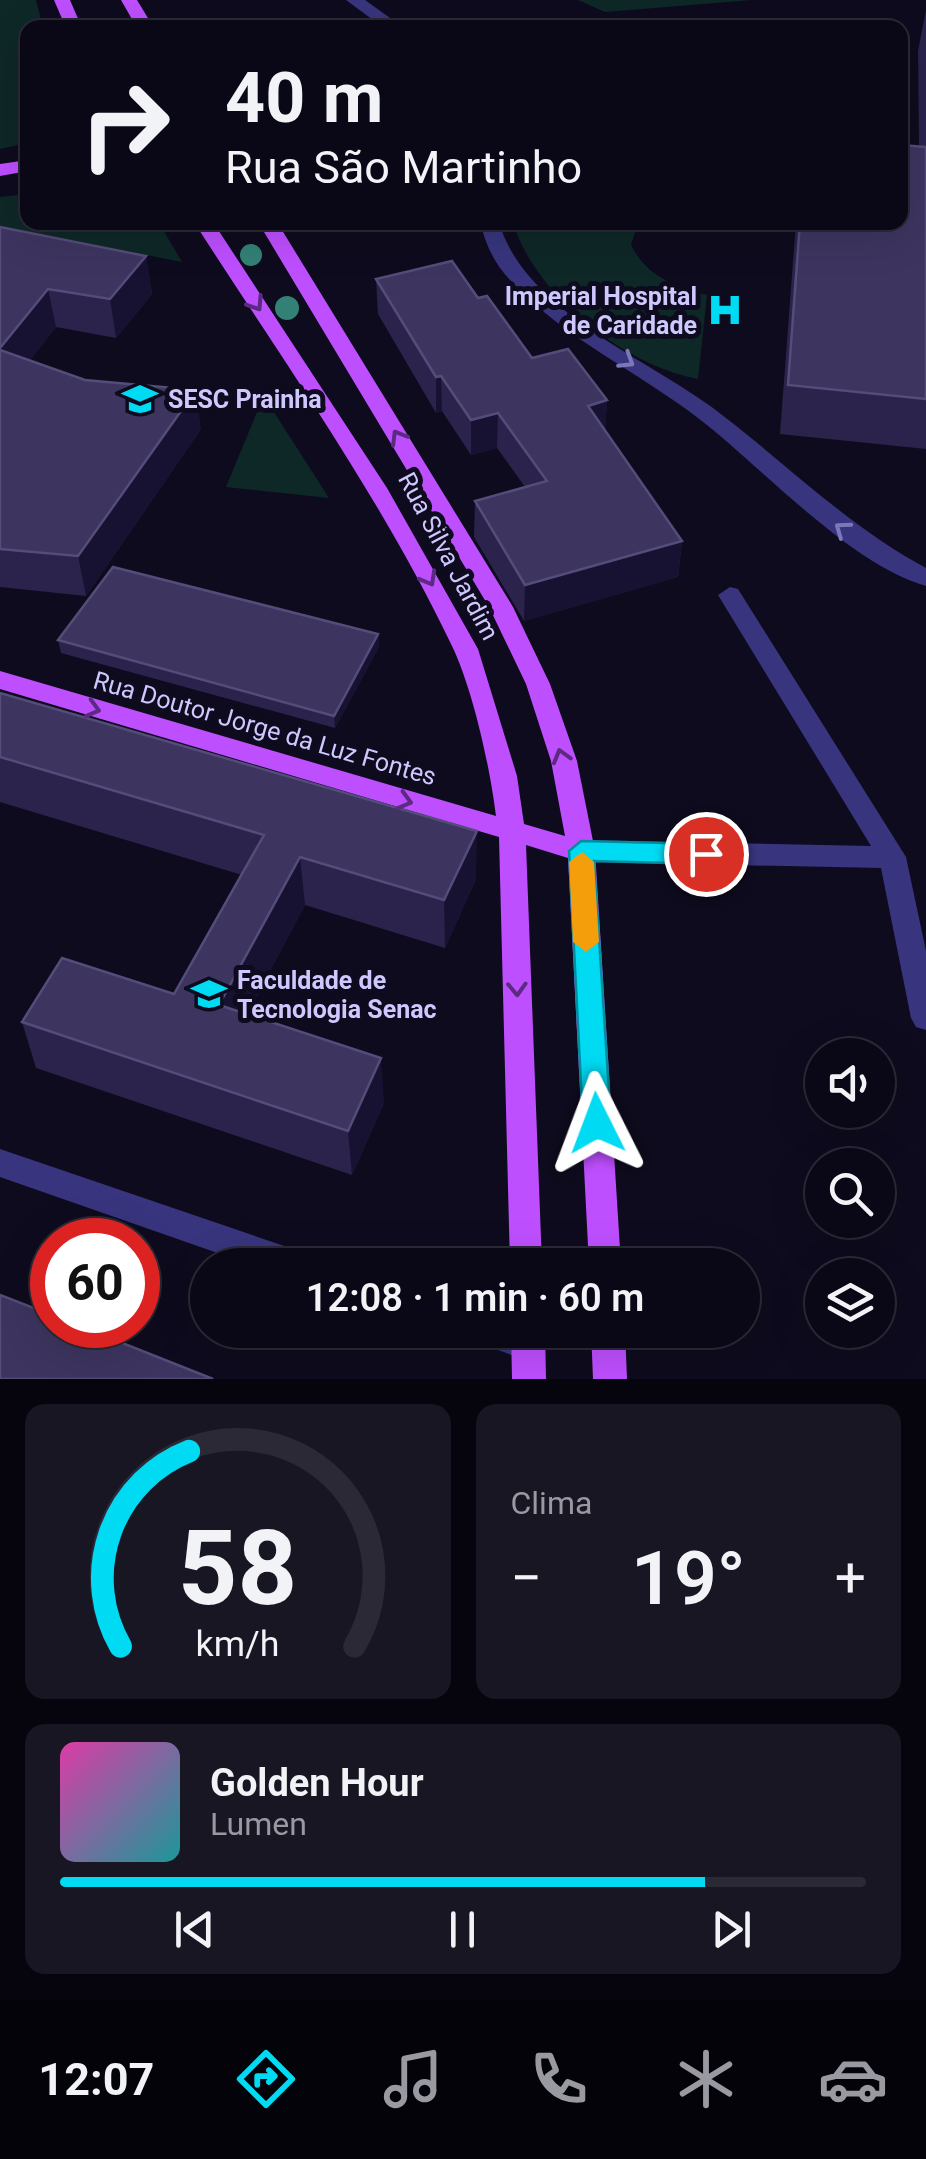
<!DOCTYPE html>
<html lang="pt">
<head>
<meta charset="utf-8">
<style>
  body { margin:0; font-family:Roboto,sans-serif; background:#181623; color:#f1f3f6; height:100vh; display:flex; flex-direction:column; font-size:38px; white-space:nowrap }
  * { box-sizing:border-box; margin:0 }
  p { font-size:32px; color:#999aa1 }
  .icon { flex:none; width:55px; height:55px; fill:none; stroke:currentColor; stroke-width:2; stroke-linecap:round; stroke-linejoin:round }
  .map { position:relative; height:1379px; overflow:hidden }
  .side { display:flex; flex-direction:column; gap:25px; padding:25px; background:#06040c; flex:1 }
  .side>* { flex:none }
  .hud { position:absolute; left:20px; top:20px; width:888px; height:210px; border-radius:20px; box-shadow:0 10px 40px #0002,0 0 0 2px #2a2935; background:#0a0816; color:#f1f3f6; overflow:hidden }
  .tools { position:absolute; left:805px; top:1038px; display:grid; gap:20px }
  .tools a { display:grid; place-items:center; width:90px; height:90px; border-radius:50%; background:#0a0816; box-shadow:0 10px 40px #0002,0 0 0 2px #2a2935; font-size:50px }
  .speed { position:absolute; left:30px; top:1218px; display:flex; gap:20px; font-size:50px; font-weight:700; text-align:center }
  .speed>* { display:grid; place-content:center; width:130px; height:130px; border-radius:50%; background:#0a0816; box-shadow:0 10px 40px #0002,0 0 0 2px #2a2935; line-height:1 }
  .speed .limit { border:15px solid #d22; background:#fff; color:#111 }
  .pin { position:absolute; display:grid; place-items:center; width:85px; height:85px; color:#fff; margin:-42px; border:5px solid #fff; border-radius:50%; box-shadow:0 2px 10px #0007 }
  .me { position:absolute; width:110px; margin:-55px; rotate:357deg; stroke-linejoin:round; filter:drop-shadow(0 0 8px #0008) }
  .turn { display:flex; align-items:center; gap:35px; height:210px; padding:0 40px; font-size:45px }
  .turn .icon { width:130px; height:130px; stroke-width:2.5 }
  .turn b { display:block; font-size:70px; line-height:85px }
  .big { font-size:75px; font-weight:600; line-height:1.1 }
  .side .card { flex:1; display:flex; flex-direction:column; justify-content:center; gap:15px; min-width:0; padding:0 35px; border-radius:20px; background:#181623 }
  .side .dial { align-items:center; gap:0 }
  .dial svg { height:260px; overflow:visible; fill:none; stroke:#2a2935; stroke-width:7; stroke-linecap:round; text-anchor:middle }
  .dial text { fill:#f1f3f6; stroke:none }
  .song { display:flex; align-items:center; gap:30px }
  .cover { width:120px; height:120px; border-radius:15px; background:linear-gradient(135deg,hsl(320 70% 55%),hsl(180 70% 35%)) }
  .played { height:10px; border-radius:5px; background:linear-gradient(90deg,#00daf3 80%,#2a2935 80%) }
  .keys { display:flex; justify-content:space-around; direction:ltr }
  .heat { display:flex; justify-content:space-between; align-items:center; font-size:55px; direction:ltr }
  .side .tiles { flex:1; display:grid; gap:25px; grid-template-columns:1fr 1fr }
  .card:last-child { grid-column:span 2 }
  .trip { position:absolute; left:190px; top:1248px; width:570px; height:100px; border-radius:50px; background:#0a0816; box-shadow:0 10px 40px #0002,0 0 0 2px #2a2935; font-weight:600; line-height:100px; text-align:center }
  .tab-bar { display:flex; height:160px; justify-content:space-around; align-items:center; background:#040309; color:#999aa1 }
  .tab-bar .icon { width:70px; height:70px }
  .tab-bar .selected { color:#00daf3 }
  .tab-bar b { font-size:45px; color:#f1f3f6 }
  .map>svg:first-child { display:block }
  .green { fill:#0e2827 }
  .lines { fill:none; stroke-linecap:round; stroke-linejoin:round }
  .minor { fill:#38357e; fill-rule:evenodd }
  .major { fill:#be4fff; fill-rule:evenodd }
  .tree { fill:#338176 }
  .wall { fill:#2b234c }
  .shaded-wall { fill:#181232 }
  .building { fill:#3d3560; stroke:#544c79; stroke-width:2.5 }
  .oneway { stroke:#5d2a83 }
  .oneway2 { stroke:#7c77b8 }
  .route { fill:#00daf3; stroke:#008e9e; stroke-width:2.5 }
  .slow { fill:#f59e0b }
  .labels { text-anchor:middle; stroke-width:10; stroke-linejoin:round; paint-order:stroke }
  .poi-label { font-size:25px; font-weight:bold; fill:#cec8ff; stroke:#0e0b1e; text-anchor:start }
  .street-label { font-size:25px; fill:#cec8ff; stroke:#0e0b1e }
</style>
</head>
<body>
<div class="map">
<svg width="926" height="1379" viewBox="0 0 926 1379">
  <rect width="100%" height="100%" fill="#0e0b1e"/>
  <!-- green -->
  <g class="green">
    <path d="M0 0H36L43 27 28 28 27 143 0 149Z"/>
    <path d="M578 0H752L605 12Z"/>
    <path d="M27 194 28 222 159 223 182 262 0 226V197Z"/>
    <path d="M513 223H638L631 245C647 277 674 286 707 295L698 379C624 365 536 296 513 223Z"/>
    <path d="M270 406 329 498 226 487 257 412Z"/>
  </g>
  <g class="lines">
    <!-- minor -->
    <g class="minor">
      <path d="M346 0H365L404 28H384Z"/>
      <path d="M480 222H499C524 310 644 357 713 408 785 462 846 525 926 568V586C849 564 762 467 698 418 637 371 565 339 512 282 495 265 486 246 480 222Z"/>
      <path d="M730 587 738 589 906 857 926 951V1030L916 1027 911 1018 881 868 581 862 571 859 567 851 571 843 581 840 871 846 718 595Z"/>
      <path d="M0 1149 296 1250 307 1254 312 1265H252L0 1177Z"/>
      <path d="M467 1330H532L541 1333 546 1345 541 1357 529 1361 472 1341Z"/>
    </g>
    <!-- major -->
    <g class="major">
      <path d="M54 0H70L82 28H66Z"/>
      <path d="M121 0H137L154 28H137Z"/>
      <path d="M28 160V171L0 176V164Z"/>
      <path d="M194 222H213L387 488 478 649 517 776 524 824 565 836 551 761 526 684 489 607 258 222H277L513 607 550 684 577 761 595 851 621 1265H589L568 858 526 845 542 1265H510L499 837 0 689V671L496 816C490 767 473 690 452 646 381 497 283 361 194 222Z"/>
      <path d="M511 1330H545L546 1379H512Z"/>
      <path d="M591 1330H625L627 1379H593Z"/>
    </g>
  </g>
  <!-- trees -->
  <g class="tree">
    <circle cx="251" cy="255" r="11"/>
    <circle cx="287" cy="308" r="12"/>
  </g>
  <!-- wall -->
  <g class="wall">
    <path d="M926 10V449L780 434 796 222H900L919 146 918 51Z"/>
    <path d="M0 227 146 256 152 294 116 338 56 327 30 360 201 429 86 596 0 587Z"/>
    <path d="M376 279 478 298 532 358 607 400 605 431 682 541 678 577 524 621 474 537 475 501 525 487 497 448 471 455 442 411 436 413 378 314Z"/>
    <path d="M378 634 379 647 335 728 61 653 58 640Z"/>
    <path d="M0 693 476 879 445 948 305 905 247 1014 384 1103 352 1175 36 1068 22 1022 174 994 242 875 0 802Z"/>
  </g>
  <!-- shaded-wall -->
  <g class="shaded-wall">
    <path d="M146 256 152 294 116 338 110 299Z"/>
    <path d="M48 289 56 327 8 388 0 348Z"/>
    <path d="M441 376 442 411 436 413V377Z"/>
    <path d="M196 390 201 429 86 596 78 556Z"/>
    <path d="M607 400 605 436 588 406Z"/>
    <path d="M498 413 497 448 471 455V420Z"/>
    <path d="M682 541 678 577 524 621 525 585Z"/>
    <path d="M378 634 379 647 335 728 334 716Z"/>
    <path d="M477 831 476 879 445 948 444 900Z"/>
    <path d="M300 857 305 905 227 1051 219 1005Z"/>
    <path d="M381 1058 384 1103 352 1175 348 1131Z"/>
  </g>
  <!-- building -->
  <g class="building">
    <path d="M900 145 926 147V399L788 385 800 222H900Z"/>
    <path d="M0 227 146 256 110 299 48 289 0 348Z"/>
    <path d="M452 261 478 298 487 296 532 358 568 349 607 400 588 406 682 541 525 585 475 501 547 481 498 413 471 420 441 376 436 377 376 279Z"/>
    <path d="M0 350 85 380 196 390 78 556 0 549Z"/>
    <path d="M113 567 378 634 334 716 58 640Z"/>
    <path d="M0 693 477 831 444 900 300 857 219 1005 381 1058 348 1131 22 1022 62 958 174 994 264 835 0 757Z"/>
    <path d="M0 1295 52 1315V1325H77L213 1379H0Z"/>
  </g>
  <!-- one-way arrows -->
  <defs><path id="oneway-chevron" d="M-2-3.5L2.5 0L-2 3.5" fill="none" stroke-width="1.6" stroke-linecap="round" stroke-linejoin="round" transform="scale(2.5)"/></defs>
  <g class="oneway">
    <use href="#oneway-chevron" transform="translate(256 304) rotate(57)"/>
    <use href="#oneway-chevron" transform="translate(398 437) rotate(-121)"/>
    <use href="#oneway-chevron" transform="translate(429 579) rotate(61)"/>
    <use href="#oneway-chevron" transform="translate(93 709) rotate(16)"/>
    <use href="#oneway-chevron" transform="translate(561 756) rotate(-106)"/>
    <use href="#oneway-chevron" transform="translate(405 801) rotate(16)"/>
    <use href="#oneway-chevron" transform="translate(517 989) rotate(88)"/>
  </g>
  <g class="oneway2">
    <use href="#oneway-chevron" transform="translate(627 361) rotate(32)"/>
    <use href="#oneway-chevron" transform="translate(842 529) rotate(-144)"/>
  </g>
  <!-- route -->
  <path class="route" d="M581 841 706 844 718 854 706 864 594 861 611 1123 607 1132 597 1135 587 1132 583 1123 569 851Z"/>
  <!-- slow -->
  <path class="slow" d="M582 852 594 862 599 942 586 952 573 942 569 862Z"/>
  <!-- icons -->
  <defs>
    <symbol id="hospital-bare" viewBox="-9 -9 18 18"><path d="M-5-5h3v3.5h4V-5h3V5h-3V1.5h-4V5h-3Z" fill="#00daf3" stroke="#0e0b1e" stroke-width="2.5" paint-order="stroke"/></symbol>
    <symbol id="university-bare" viewBox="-9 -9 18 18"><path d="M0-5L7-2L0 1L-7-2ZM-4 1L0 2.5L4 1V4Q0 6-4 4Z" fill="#00daf3" stroke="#0e0b1e" stroke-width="2.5" paint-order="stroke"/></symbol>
  </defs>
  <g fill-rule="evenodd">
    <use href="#hospital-bare" x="700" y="285" width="50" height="50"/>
    <use href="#university-bare" x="115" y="374" width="50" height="50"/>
    <use href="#university-bare" x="184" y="969" width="50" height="50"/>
  </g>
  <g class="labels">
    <!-- poi labels -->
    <g class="poi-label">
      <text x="697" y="305" text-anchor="end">Imperial Hospital<tspan x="697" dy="29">de Caridade</tspan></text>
      <text x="168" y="408">SESC Prainha</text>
      <text x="237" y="989">Faculdade de<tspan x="237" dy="29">Tecnologia Senac</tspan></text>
    </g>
    <!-- street labels -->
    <g class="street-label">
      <text transform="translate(449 556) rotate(62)" y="9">Rua Silva Jardim</text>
      <text transform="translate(265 728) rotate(16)" y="9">Rua Doutor Jorge da Luz Fontes</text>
    </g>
  </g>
</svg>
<div class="tools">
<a><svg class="icon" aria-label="sound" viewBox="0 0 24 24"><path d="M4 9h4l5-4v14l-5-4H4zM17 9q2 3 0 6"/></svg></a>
<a><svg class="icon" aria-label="search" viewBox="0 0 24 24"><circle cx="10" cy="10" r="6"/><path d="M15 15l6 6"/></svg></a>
<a><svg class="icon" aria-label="layers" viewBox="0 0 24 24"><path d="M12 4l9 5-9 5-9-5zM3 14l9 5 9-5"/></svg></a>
</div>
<div class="speed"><div class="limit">60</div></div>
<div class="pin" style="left:706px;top:854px;background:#d93025"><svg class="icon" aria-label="arrive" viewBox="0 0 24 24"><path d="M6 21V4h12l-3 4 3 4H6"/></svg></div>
<svg class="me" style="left:597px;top:1123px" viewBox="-20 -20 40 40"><path d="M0-17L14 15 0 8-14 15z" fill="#00daf3" stroke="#fff" stroke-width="4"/></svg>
<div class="trip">12:08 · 1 min · 60 m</div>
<div class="hud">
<div class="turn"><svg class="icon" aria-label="right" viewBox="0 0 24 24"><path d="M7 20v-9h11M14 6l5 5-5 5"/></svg><div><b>40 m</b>Rua São Martinho</div></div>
</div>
</div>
<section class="side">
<div class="tiles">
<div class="card dial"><svg viewBox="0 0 100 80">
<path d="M14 69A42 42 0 1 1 86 69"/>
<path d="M14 69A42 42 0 0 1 35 9" stroke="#00daf3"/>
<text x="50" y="56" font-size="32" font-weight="700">58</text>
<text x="50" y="72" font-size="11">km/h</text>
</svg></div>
<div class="card"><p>Clima</p>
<div class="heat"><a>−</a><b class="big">19°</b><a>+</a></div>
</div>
<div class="card">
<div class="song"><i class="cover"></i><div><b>Golden Hour</b><p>Lumen</p></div></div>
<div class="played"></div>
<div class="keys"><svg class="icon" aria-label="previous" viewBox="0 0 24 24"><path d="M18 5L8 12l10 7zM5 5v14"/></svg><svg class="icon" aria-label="pause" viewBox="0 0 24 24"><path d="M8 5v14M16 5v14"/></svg><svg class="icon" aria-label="next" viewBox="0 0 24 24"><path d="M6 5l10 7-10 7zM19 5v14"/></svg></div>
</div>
</div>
</section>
<nav class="tab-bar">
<b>12:07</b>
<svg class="icon selected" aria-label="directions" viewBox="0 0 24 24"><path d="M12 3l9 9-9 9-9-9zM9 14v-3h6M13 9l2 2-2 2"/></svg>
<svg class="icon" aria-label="music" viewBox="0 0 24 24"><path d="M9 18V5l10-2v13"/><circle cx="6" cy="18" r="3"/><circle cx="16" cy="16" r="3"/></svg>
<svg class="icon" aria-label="phone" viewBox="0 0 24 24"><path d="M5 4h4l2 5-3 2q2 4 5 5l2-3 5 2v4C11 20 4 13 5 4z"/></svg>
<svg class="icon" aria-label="climate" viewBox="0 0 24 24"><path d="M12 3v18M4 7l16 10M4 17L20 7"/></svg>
<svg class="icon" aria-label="car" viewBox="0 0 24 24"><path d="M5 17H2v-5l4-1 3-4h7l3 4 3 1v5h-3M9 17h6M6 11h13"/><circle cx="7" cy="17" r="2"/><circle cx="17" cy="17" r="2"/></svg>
</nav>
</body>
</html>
